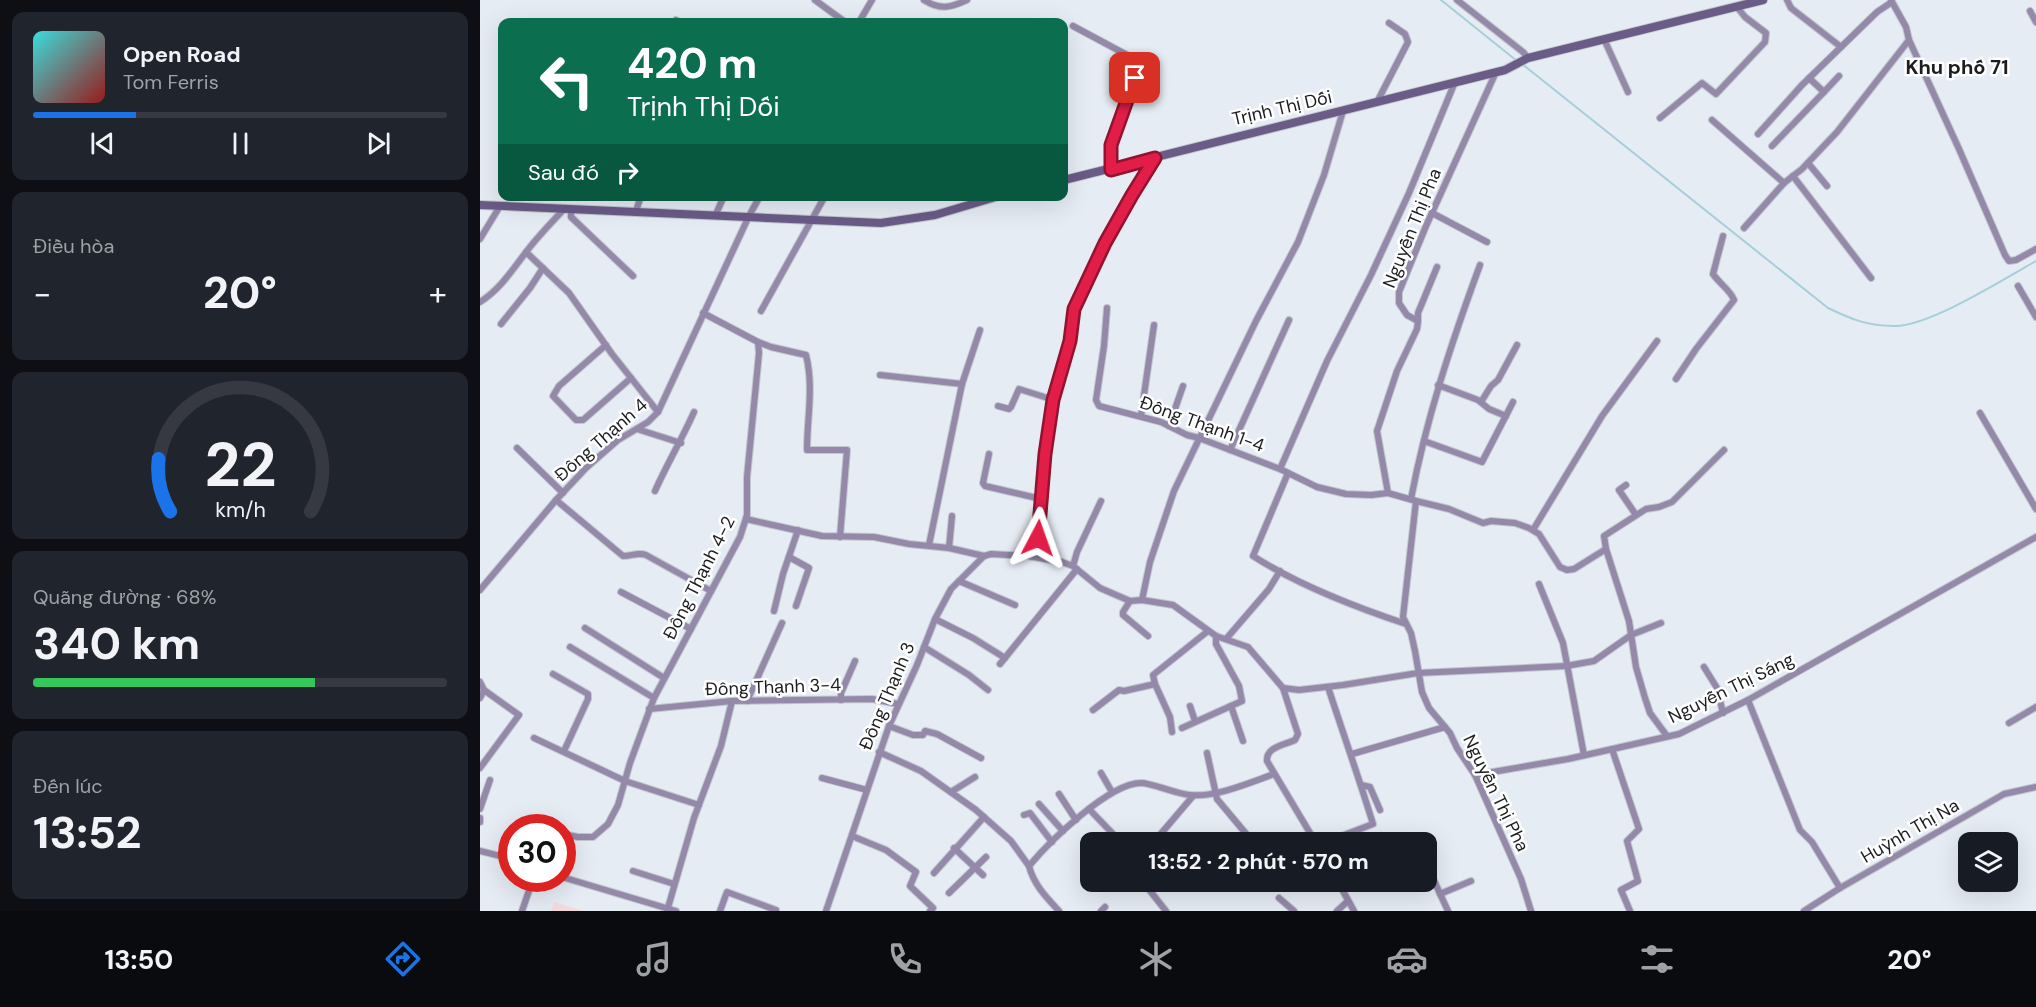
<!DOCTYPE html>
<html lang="vi">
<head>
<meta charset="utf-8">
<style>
  body { margin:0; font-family:"DM Sans",sans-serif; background:#20242c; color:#f1f3f6; height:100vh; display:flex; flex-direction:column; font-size:22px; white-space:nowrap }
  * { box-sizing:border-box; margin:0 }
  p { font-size:20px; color:#9ea1a6 }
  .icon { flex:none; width:33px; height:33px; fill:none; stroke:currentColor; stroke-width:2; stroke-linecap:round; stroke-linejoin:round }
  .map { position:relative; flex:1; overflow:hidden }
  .drawer { display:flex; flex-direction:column; gap:12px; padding:12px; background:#0d0f14; width:480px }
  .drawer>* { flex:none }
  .banner { position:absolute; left:18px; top:18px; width:570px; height:183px; border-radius:12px; box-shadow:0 6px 24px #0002; background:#0b6e4f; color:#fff; overflow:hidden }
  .tools { position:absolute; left:1478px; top:832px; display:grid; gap:12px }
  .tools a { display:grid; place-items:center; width:60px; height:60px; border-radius:12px; background:#171b24; box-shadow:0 6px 24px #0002; font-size:30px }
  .speed { position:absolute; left:18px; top:814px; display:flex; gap:12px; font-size:30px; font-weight:700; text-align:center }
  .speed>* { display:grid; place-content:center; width:78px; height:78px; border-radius:50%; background:#171b24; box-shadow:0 6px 24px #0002; line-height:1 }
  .speed .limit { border:9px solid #d22; background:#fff; color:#111 }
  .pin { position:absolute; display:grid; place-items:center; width:51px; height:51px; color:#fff; margin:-26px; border-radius:12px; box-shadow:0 3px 9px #0006 }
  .me { position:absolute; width:66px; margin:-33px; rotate:4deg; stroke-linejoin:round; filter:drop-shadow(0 0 4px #0008) }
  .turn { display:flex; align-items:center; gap:21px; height:126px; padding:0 30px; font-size:27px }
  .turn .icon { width:78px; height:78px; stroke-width:2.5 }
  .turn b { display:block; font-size:42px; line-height:51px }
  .then { display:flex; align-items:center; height:57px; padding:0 30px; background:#0003; gap:12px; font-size:22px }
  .big { font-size:45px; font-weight:700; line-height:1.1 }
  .drawer .widget { flex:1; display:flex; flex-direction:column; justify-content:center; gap:9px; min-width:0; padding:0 21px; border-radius:12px; background:#20242c }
  .drawer .dial { align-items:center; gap:0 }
  .dial svg { height:156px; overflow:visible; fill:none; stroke:#363941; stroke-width:7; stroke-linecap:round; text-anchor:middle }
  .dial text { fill:#f1f3f6; stroke:none }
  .song { display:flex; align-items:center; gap:18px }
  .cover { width:72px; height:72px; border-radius:9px; background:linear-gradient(135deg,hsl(180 70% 55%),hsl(0 70% 35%)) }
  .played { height:6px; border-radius:3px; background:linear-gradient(90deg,#1a73e8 25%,#363941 25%) }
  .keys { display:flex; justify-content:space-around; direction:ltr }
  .heat { display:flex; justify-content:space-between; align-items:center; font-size:33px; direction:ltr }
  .charge { height:9px; border-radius:4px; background:linear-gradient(90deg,#34c759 68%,#363941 0) }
  .trip { position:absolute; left:600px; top:832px; width:357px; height:60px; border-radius:12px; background:#171b24; box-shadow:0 6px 24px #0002; font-weight:700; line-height:60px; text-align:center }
  .tab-bar { display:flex; height:96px; justify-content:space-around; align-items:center; background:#090b0e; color:#9ea1a6 }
  .tab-bar .icon { width:42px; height:42px }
  .tab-bar .active { color:#1a73e8 }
  .tab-bar b { font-size:27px; color:#f1f3f6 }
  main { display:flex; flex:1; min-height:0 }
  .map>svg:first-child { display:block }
  .education { fill:#f5dadb }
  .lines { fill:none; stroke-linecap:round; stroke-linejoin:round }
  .stream { stroke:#a6cfda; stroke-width:2 }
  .minor-casing { stroke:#c1c7ce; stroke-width:8 }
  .secondary-casing { stroke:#c1c7ce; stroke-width:10 }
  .minor { stroke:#9489a9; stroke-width:6 }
  .secondary { stroke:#6a5b87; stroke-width:8 }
  .route-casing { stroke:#92132f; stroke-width:15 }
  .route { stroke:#e11d48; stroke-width:10 }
  .labels { text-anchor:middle; stroke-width:5; stroke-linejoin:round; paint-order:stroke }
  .street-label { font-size:18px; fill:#1b1d20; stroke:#fff }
  .neighbourhood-label { font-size:20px; font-weight:bold; fill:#1b1d20; stroke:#fff }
</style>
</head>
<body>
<main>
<section class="drawer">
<div class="widget">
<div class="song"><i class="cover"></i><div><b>Open Road</b><p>Tom Ferris</p></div></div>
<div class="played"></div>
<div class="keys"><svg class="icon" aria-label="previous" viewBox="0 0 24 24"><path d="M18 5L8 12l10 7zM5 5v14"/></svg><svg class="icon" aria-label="pause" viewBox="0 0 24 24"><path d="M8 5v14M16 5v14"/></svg><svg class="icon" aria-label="next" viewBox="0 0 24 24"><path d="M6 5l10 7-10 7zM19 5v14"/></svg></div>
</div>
<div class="widget"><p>Điều hòa</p>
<div class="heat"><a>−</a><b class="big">20°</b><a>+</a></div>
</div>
<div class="widget dial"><svg viewBox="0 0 100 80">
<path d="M14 69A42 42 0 1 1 86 69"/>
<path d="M14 69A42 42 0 0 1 8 42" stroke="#1a73e8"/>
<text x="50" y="56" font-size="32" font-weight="700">22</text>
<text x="50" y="72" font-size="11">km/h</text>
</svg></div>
<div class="widget"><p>Quãng đường · 68%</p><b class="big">340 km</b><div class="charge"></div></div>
<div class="widget"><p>Đến lúc</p><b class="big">13:52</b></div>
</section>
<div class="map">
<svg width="1556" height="911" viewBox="0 0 1556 911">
  <rect width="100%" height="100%" fill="#e6ecf4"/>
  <!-- education -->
  <path class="education" d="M74 902 104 911H71Z"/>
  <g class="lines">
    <!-- stream -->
    <g class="stream">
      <path d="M961 0 1037 61"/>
      <path d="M1042 64 1348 308C1371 319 1387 326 1414 326 1448 327 1524 279 1556 261"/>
    </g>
    <defs>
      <g id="minor">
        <path d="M335 0 365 22"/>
        <path d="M444 0C460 10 470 8 487 0"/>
        <path d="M977 0 1043 52 1048 58"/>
        <path d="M1307 0 1311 8 1361 47"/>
        <path d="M1550 11 1556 22"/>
        <path d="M196 20 200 22"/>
        <path d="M379 22 392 0"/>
        <path d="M593 26 662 63 631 145V170"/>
        <path d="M1124 39 1148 92"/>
        <path d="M1429 40 1479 149 1525 255 1529 261 1536 260 1556 249"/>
        <path d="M1016 72 946 226 919 292V303L927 315 938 321 937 329 917 371 897 431 908 493 936 501 923 617 931 633 935 651 942 692 949 708 970 733 977 748 995 775 1041 879 1051 911"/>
        <path d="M1344 92 1359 76"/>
        <path d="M897 102 928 42 925 34 909 23"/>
        <path d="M1180 118 1222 83 1236 94 1285 42 1286 33 1265 17 1257 7"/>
        <path d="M1232 120 1304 183"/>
        <path d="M1278 134 1322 85 1397 12 1412 2"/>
        <path d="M1292 146 1344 92 1329 78"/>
        <path d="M1328 163 1347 186"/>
        <path d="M1313 176 1391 278"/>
        <path d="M91 209V217L153 276"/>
        <path d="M156 211 161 196"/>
        <path d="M952 213 1007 242"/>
        <path d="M236 214 244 196"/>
        <path d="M1264 228 1304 183 1322 169 1357 132 1429 40 1426 27 1411 0"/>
        <path d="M0 239 20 206"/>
        <path d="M46 252 89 293 132 354 178 412"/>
        <path d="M1538 286 1556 317"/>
        <path d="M0 302C22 288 34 267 50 247 61 233 73 221 85 208"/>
        <path d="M627 308 624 346 616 400 619 406 681 422 707 435 719 438 800 469 837 487 866 494 891 495 908 493"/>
        <path d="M281 311 345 196"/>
        <path d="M938 321V313L957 267"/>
        <path d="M21 324 50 288 63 268"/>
        <path d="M278 342 291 347 326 355C334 387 327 418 327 450H367L360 537"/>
        <path d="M126 345 79 386 73 396 96 420H103L151 378"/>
        <path d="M400 375 482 384"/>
        <path d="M1196 379 1216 349 1254 300C1251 291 1239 283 1233 274L1243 236"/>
        <path d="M958 385 998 400 1009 409 1026 416"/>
        <path d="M1001 402 1011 386 1018 380 1037 345"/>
        <path d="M518 406 529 409 531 407 539 389 574 400"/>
        <path d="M1500 413 1556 509"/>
        <path d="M661 416 674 325"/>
        <path d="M689 426 703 386"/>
        <path d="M157 429 201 443"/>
        <path d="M944 441 1002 462 1033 402"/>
        <path d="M37 448 83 493"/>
        <path d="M750 450 809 320"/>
        <path d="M509 454 503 483 505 486 561 499"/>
        <path d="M800 469 847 361 891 275 929 193 975 82"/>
        <path d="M808 473 773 556C818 585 875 607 926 624"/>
        <path d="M1146 485 1139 490 1156 515"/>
        <path d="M175 491C187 464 202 439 214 412"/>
        <path d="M931 499C946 419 972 341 1000 265"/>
        <path d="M76 500 143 556C152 556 158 552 166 555L231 591"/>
        <path d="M936 501 969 509 1003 523 1011 521 1035 523 1049 528 1059 534 1080 567 1087 570 1094 569 1126 549 1149 621 1156 667 1165 698 1170 713 1187 736"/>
        <path d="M266 519 342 536 394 537 429 544 469 548 504 556"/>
        <path d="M1053 530 1122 416 1177 341"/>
        <path d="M449 545 482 384 500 330"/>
        <path d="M469 548 472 516"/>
        <path d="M1126 549 1124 536 1166 509 1179 507 1192 502 1244 450"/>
        <path d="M309 557 329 568 316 606"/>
        <path d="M556 557 565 454 574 400 590 341 594 309 625 243 675 158"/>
        <path d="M593 566 597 552 621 501"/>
        <path d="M479 581 535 605"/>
        <path d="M1059 584 1083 643 1104 755"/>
        <path d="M0 590 76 500 106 468 138 440 168 422 178 412 269 216 280 196"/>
        <path d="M141 592 211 629"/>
        <path d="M662 600 670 562 694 491 776 321 818 242 844 175 863 111"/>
        <path d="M650 601 643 612V615L668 636"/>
        <path d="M294 611 303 574 318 530"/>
        <path d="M455 619 493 638 525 658"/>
        <path d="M105 628 184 678"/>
        <path d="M746 639 789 589 800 571"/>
        <path d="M90 647 174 698"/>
        <path d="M444 647 489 675 508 690"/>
        <path d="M520 664 597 569"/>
        <path d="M1224 667 1237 688 1243 713"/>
        <path d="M73 674 108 694V699L84 751"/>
        <path d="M0 682 4 690 0 698"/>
        <path d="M803 688 818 734 815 740C804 745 786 747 787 761L836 843"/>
        <path d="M361 700V693L375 661"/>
        <path d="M1268 700 1320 830 1332 842 1360 888"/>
        <path d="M267 701 302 623"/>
        <path d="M710 706 715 721"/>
        <path d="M751 706 763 741"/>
        <path d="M169 709 252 701 392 699 418 704"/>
        <path d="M613 710 639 690 644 691 675 684"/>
        <path d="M1529 723 1556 707"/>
        <path d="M409 726 433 735H443L445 731 457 734 501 758"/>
        <path d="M702 728 762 701 759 686 736 644V636"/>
        <path d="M692 732 690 717 675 684 673 675 728 631"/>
        <path d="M54 738 145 781 219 805"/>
        <path d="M1132 749 1159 829 1147 841 1158 881 1141 890 1150 911"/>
        <path d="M399 752 441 771 496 810 531 841 549 866"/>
        <path d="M727 753 737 799 773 842"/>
        <path d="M872 754 965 727"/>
        <path d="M0 768 39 715 4 690"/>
        <path d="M621 773 632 792"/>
        <path d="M995 775 1088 759 1199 734 1268 700 1556 537"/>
        <path d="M342 778 387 790"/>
        <path d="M881 785 890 787 900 810"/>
        <path d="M471 792 495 777"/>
        <path d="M579 794 596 820"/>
        <path d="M559 804 583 831"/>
        <path d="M0 809 10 780"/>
        <path d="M609 809 635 836 637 843"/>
        <path d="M544 815 550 813 572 842"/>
        <path d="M0 818V822"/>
        <path d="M82 834 98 837H113L128 824 138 805 150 763 174 698 260 537 267 515V477L279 353 278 342 223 313"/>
        <path d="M372 836 406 850 436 872 430 886 453 908 450 911"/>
        <path d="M673 843 713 796"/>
        <path d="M843 843 893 824C879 778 863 733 848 687"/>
        <path d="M474 848 503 875"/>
        <path d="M0 851 32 859"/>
        <path d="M153 871 194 884"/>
        <path d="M950 872 968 911"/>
        <path d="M454 873 504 817"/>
        <path d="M82 877 196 911"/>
        <path d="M663 882 686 911"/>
        <path d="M858 882 874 911"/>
        <path d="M469 893 506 857"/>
        <path d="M960 894 991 881"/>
        <path d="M799 898 814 911"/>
        <path d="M42 911 53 879"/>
        <path d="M187 911 214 818 241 746 252 701"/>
        <path d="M240 911 247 892 296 910"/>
        <path d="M346 911 409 726 437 665 455 619 471 589 504 556 511 554 548 556 582 562 593 566 620 588 650 601 662 600 693 605 736 636 768 647 803 688 819 690 863 685 938 673 1086 666 1114 661 1151 635 1181 623"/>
        <path d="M579 911C566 897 554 885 549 866 569 842 629 783 661 783 672 783 696 794 710 795 734 798 772 782 794 774"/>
        <path d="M621 911 625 907"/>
        <path d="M857 911 868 901"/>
        <path d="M1324 911 1360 888 1524 794 1556 787"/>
      </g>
      <g id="secondary">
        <path d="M584 180 1025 70 1048 58 1283 0"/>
        <path d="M0 205 401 223 455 215 519 196"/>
      </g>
    </defs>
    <!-- minor casing -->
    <use href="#minor" class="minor-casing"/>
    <!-- secondary casing -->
    <use href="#secondary" class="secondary-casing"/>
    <!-- minor -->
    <use href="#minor" class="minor"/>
    <!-- secondary -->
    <use href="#secondary" class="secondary"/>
  </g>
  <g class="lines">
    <defs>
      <path id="route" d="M558 538 565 454 573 400 590 341 594 309 625 243 652 195 675 158 631 170V145L655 78"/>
    </defs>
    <!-- route casing -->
    <use href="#route" class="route-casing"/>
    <!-- route -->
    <use href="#route" class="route"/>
  </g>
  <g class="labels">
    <!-- street labels -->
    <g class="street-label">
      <text transform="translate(802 108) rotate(-13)" y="6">Trịnh Thị Dối</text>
      <text transform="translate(932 228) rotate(-68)" y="6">Nguyễn Thị Pha</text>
      <text transform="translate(722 424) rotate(20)" y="6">Đông Thạnh 1-4</text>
      <text transform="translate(121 440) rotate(-41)" y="6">Đông Thạnh 4</text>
      <text transform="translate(219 578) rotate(-63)" y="6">Đông Thạnh 4-2</text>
      <text transform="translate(293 687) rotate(-2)" y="6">Đông Thạnh 3-4</text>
      <text transform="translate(1251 688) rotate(-26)" y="6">Nguyễn Thị Sáng</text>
      <text transform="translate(407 696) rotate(-67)" y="6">Đông Thạnh 3</text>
      <text transform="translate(1016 793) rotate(64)" y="6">Nguyễn Thị Pha</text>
      <text transform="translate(1430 831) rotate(-30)" y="6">Huỳnh Thị Na</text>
    </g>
    <!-- neighbourhood labels -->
    <g class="neighbourhood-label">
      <text x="1477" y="74">Khu phố 71</text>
    </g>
  </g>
</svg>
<div class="tools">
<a><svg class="icon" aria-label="layers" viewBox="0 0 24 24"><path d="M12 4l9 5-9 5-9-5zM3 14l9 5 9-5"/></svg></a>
</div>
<div class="speed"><div class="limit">30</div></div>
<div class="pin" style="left:655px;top:78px;background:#d93025"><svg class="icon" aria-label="arrive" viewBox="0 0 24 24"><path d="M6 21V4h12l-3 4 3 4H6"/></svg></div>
<svg class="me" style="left:558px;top:538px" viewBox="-20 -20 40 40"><path d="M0-17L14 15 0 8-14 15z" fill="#e11d48" stroke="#fff" stroke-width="4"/></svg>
<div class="trip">13:52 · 2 phút · 570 m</div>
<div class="banner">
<div class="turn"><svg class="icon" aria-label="left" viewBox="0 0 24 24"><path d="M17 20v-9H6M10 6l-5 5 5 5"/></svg><div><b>420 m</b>Trịnh Thị Dối</div></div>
<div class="then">Sau đó<svg class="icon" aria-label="right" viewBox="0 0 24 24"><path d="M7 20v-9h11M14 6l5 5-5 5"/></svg></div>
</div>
</div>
</main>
<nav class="tab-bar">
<b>13:50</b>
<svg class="icon active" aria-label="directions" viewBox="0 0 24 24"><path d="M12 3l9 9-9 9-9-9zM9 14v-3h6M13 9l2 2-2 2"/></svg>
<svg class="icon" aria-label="music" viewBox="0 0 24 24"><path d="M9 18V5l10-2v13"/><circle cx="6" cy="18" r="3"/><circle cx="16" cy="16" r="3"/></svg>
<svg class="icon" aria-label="phone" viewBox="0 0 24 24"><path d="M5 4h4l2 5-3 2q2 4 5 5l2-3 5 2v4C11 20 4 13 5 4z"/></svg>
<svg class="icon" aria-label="climate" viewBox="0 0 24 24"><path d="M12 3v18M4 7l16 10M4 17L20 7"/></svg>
<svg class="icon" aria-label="car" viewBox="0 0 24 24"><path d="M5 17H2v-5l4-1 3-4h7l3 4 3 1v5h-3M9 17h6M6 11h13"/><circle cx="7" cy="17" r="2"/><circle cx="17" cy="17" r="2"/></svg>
<svg class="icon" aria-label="filters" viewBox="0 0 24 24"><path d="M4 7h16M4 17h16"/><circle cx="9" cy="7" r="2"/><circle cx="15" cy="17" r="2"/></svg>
<b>20°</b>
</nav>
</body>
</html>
